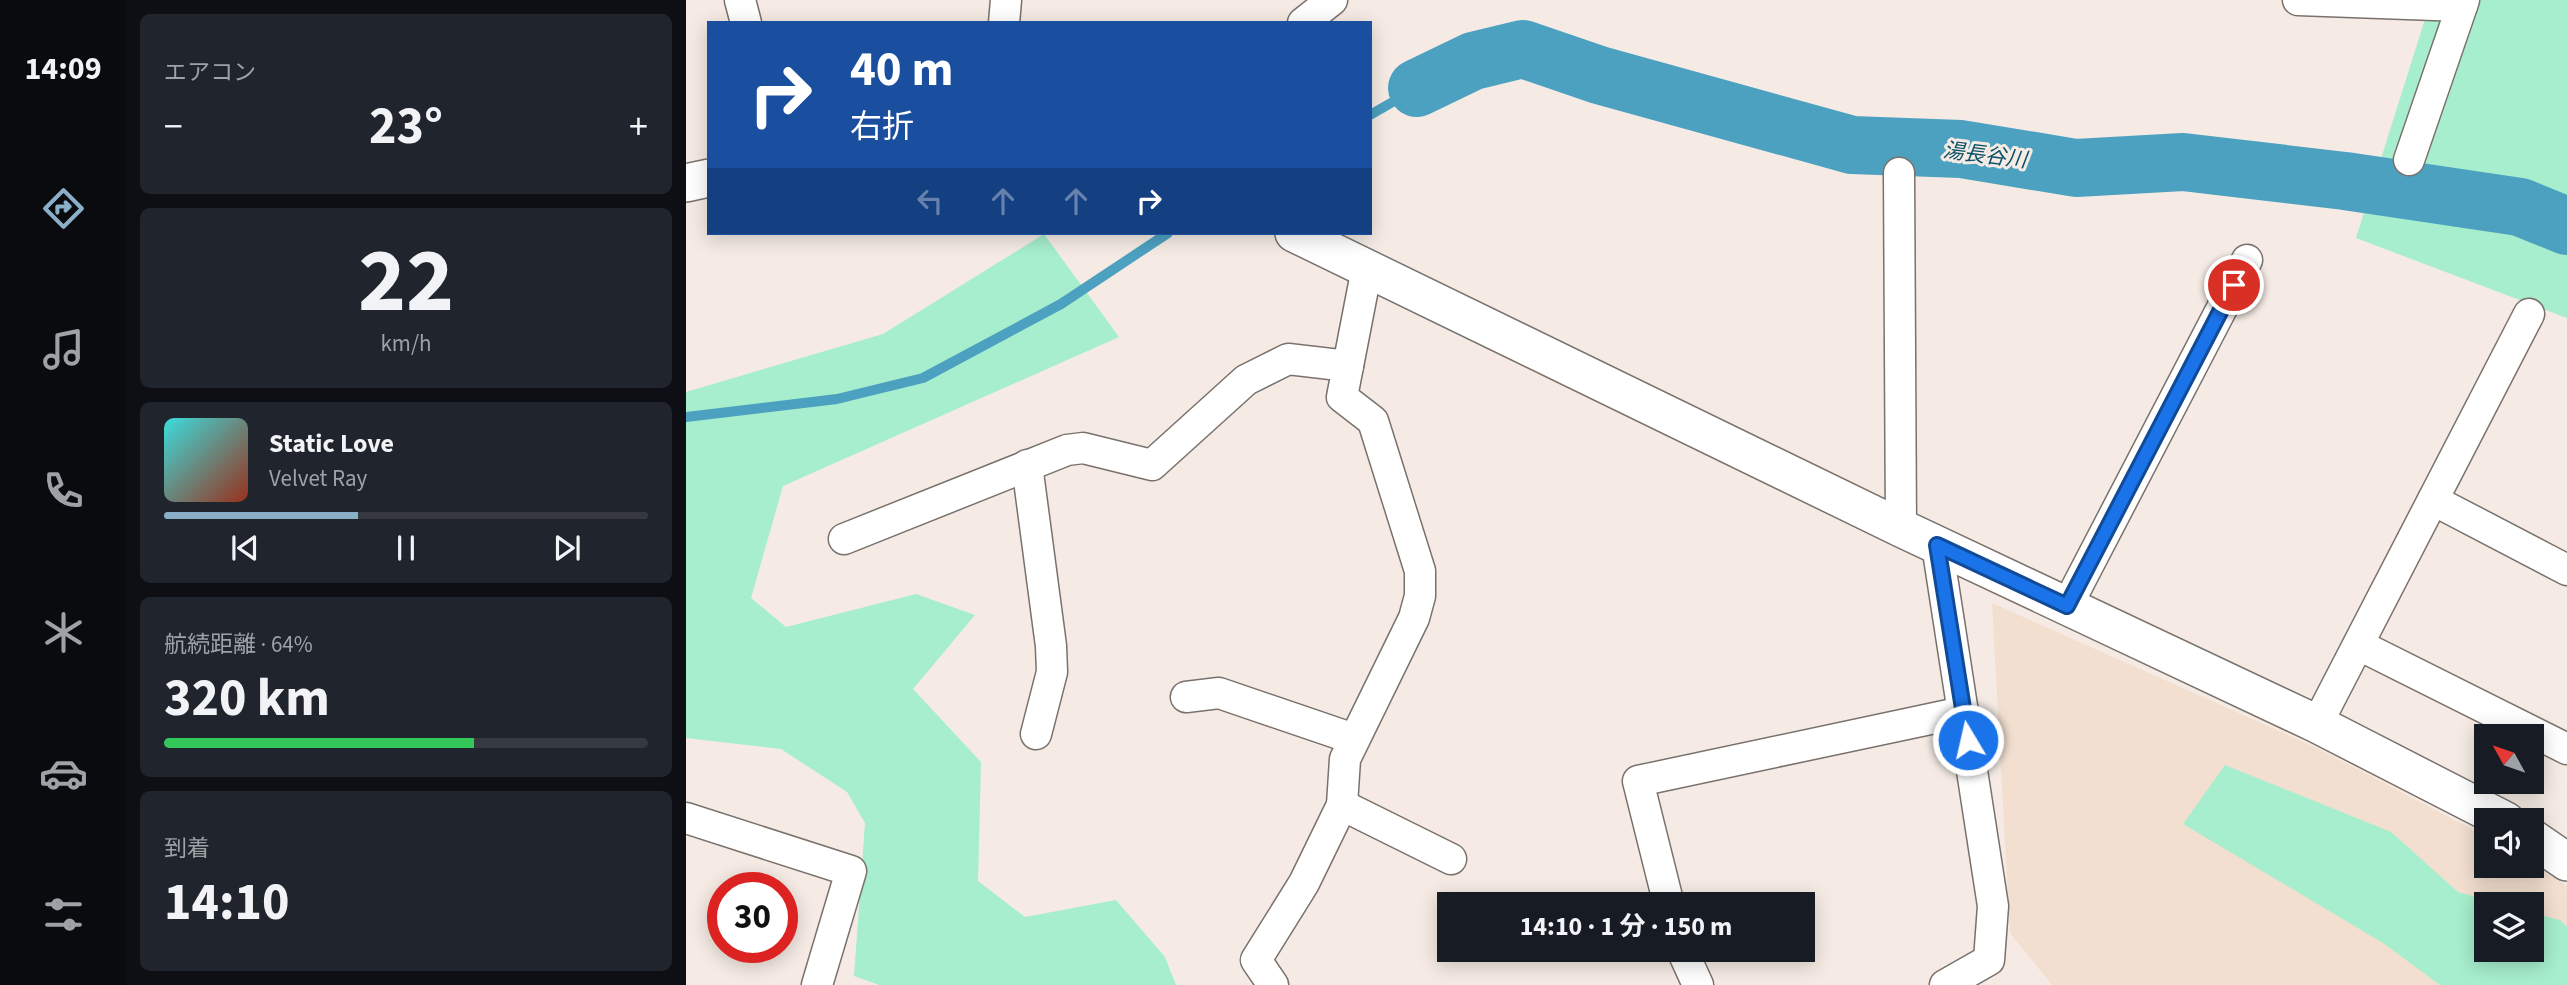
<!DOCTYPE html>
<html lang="ja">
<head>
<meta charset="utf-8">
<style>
  body { margin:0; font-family:"Source Sans 3","Noto Sans JP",sans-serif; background:#20242c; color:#f1f3f6; height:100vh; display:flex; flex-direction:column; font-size:26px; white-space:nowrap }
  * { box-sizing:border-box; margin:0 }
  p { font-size:23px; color:#9ea1a6 }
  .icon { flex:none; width:38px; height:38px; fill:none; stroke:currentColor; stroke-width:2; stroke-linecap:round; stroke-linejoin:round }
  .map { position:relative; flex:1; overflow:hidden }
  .details { display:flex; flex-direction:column; gap:14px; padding:14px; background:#0d0f14; width:560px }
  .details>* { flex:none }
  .banner { position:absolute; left:21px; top:21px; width:665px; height:214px; border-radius:0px; box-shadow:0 4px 18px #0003; background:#1a4fa0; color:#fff; overflow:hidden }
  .needle { width:46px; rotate:310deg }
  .fabs { position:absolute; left:1788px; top:724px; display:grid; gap:14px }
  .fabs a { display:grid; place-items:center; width:70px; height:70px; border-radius:0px; background:#171b24; box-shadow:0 4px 18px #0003; font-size:35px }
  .speed { position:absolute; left:21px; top:872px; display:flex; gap:14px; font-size:35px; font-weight:700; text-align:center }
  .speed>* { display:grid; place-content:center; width:91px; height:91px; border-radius:50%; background:#171b24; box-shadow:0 4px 18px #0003; line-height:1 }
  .speed .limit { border:10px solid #d22; background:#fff; color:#111 }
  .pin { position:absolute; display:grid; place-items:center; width:60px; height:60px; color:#fff; margin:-30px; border:4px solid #fff; border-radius:50%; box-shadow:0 2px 7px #0007 }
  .me { position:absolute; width:77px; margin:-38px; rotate:351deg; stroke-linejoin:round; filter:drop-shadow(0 0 5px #0008) }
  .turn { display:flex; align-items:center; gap:24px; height:147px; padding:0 28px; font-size:32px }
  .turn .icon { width:91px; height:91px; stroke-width:2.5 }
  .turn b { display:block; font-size:49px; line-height:60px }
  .lanes { display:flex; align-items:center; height:66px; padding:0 28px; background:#0003; justify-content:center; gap:35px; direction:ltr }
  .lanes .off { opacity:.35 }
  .big { font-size:52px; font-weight:700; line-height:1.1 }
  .details .card { flex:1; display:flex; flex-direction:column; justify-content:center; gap:10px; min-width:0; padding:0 24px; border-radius:10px; background:#20242c }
  .details .dial { align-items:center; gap:0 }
  .dial b { font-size:91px; line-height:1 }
  .song { display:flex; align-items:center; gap:21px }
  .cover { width:84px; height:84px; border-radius:10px; background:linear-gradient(135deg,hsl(180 70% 55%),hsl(10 70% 35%)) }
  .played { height:7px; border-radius:4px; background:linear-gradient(90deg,#89b0c8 40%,#363941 40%) }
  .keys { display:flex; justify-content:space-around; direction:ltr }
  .heat { display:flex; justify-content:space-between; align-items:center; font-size:38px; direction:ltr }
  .charge { height:10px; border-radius:5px; background:linear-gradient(90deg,#34c759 64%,#363941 0) }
  .trip { position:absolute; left:751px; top:892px; width:378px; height:70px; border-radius:0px; background:#171b24; box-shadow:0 4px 18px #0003; font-weight:700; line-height:70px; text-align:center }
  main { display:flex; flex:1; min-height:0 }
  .dock { display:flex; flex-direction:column; width:126px; justify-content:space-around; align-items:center; background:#090b0e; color:#9ea1a6 }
  .dock .icon { width:49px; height:49px }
  .dock .selected { color:#89b0c8 }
  .dock b { font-size:32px; color:#f1f3f6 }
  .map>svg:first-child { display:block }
  .education { fill:#f2dfcf; fill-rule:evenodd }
  .green { fill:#a6eecd }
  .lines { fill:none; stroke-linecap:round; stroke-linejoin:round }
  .stream { stroke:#4ca1c0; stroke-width:10 }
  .river { stroke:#4ca1c0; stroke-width:58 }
  .minor-casing { stroke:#79716b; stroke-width:33 }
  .tertiary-casing { stroke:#79716b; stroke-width:40 }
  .minor { stroke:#fff; stroke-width:30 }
  .tertiary { stroke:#fff; stroke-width:37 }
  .route-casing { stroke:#114b97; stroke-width:18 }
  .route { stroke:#1a73e8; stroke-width:12 }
  .labels { text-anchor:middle; stroke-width:6; stroke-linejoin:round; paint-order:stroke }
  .water-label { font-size:21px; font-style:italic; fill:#095268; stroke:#f5ebe4 }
</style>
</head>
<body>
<main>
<nav class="dock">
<b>14:09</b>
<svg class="icon selected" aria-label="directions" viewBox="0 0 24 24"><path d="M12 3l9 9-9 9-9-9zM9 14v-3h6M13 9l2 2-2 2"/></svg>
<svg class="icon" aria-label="music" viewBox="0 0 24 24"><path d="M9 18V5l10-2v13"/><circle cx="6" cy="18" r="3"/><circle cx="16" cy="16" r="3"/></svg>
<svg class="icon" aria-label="phone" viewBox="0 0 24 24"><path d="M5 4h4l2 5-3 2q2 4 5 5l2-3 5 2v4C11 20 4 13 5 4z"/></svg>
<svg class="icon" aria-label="climate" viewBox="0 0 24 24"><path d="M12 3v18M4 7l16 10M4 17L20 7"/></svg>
<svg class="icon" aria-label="car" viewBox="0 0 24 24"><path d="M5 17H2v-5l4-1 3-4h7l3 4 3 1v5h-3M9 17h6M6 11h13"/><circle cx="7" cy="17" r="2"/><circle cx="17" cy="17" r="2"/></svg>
<svg class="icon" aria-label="filters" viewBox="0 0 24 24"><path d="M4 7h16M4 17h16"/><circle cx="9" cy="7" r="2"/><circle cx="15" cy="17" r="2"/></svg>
</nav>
<section class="details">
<div class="card"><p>エアコン</p>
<div class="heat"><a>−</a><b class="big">23°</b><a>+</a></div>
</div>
<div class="card dial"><b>22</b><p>km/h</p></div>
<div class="card">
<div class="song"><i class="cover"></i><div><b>Static Love</b><p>Velvet Ray</p></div></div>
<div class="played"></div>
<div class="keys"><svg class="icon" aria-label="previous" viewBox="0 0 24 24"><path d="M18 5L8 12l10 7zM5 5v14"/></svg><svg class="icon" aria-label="pause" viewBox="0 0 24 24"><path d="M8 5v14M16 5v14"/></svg><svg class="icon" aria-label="next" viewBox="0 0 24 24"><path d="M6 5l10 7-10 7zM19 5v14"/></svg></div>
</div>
<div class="card"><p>航続距離 · 64%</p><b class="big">320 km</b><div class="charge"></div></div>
<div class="card"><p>到着</p><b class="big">14:10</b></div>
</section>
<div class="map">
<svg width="1881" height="985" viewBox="0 0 1881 985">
  <rect width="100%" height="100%" fill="#f5ebe4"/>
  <!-- education -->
  <path class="education" d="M1306 603 1631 748 1801 837V866H1846V862L1881 886V985H1366L1324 933ZM1801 905H1846V950H1801Z"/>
  <!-- green -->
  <g class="green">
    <path d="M1745 0H1881V318L1670 238Z"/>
    <path d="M358 234 433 337 97 486 65 598 100 627 230 594 289 615 227 689 295 762 292 881 339 917 430 900 479 957 490 985H193L168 976 179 823 161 792 95 749 0 738V392L197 334Z"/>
    <path d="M1539 765 1705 832 1772 892 1818 905H1801V950H1846V913L1874 920 1881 927V985H1754L1697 943 1497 824Z"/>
  </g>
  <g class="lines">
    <!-- stream -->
    <g class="stream">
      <path d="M684 115 731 88"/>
      <path d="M0 417 151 399 237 378 375 304 482 233"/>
    </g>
    <!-- river -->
    <path class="river" d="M731 88 787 61 837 49 913 75 1166 145 1275 149 1390 168 1497 162 1659 181 1834 207 1881 226"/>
    <defs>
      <g id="minor">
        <path d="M54 0 60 23"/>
        <path d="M1612 0 1776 6"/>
        <path d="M318 23 320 0"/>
        <path d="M617 23 646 0"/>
        <path d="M1723 160 1778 0"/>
        <path d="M1213 173 1215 528"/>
        <path d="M341 465 365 646 366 672 350 734"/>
        <path d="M1747 500 1881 570"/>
        <path d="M158 539 381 450 397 448 466 465 560 380 602 359 662 366"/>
        <path d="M1251 545 1307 906 1303 960 1259 985"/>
        <path d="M1381 606 1561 260"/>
        <path d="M1673 645 1881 749"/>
        <path d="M500 697 533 693 668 739"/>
        <path d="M1631 724 1843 314"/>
        <path d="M656 805 765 859"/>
        <path d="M0 818 165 871 131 985"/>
        <path d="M983 905 952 781 1277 712"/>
        <path d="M996 950 1012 985"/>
        <path d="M587 985 570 960 618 883 656 805 659 759 728 618 734 596V571L687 421 656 397 681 268"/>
      </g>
      <g id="tertiary">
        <path d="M0 183 23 178"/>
        <path d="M608 233 1215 528 1631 724 1820 821"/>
        <path d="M1846 838 1881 862"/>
      </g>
    </defs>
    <!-- minor casing -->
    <use href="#minor" class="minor-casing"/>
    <!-- tertiary casing -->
    <use href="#tertiary" class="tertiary-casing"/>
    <!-- minor -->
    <use href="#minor" class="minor"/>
    <!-- tertiary -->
    <use href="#tertiary" class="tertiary"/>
  </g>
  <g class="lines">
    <defs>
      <path id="route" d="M1282 740 1251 545 1381 606 1548 285"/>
    </defs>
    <!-- route casing -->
    <use href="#route" class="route-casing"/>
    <!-- route -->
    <use href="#route" class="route"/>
  </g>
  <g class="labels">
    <!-- water labels -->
    <g class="water-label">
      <text transform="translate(1299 155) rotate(7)" y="7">湯長谷川</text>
    </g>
  </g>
</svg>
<div class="fabs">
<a><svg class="needle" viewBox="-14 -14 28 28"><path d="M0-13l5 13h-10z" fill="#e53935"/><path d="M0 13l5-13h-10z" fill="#9ea1a6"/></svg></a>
<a><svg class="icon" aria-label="sound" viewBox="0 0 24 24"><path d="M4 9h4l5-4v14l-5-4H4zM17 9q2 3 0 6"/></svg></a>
<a><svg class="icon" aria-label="layers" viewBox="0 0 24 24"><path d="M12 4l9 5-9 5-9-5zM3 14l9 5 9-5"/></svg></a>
</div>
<div class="speed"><div class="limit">30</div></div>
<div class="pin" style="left:1548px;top:285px;background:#d93025"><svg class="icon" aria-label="arrive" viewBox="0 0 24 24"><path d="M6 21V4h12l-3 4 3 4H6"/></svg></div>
<svg class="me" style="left:1282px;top:740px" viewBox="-20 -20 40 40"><circle r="17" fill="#1a73e8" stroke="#fff" stroke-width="3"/><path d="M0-11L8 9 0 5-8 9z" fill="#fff"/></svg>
<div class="trip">14:10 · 1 分 · 150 m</div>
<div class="banner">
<div class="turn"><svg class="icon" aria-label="right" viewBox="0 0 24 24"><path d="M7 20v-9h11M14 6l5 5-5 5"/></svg><div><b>40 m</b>右折</div></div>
<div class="lanes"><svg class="icon off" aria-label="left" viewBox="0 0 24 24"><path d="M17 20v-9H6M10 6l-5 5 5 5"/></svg><svg class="icon off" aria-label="ahead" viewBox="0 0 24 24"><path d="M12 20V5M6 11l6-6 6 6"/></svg><svg class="icon off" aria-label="ahead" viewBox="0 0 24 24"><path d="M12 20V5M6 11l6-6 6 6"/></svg><svg class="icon" aria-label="right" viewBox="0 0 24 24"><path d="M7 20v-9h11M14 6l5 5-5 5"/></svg></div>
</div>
</div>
</main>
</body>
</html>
